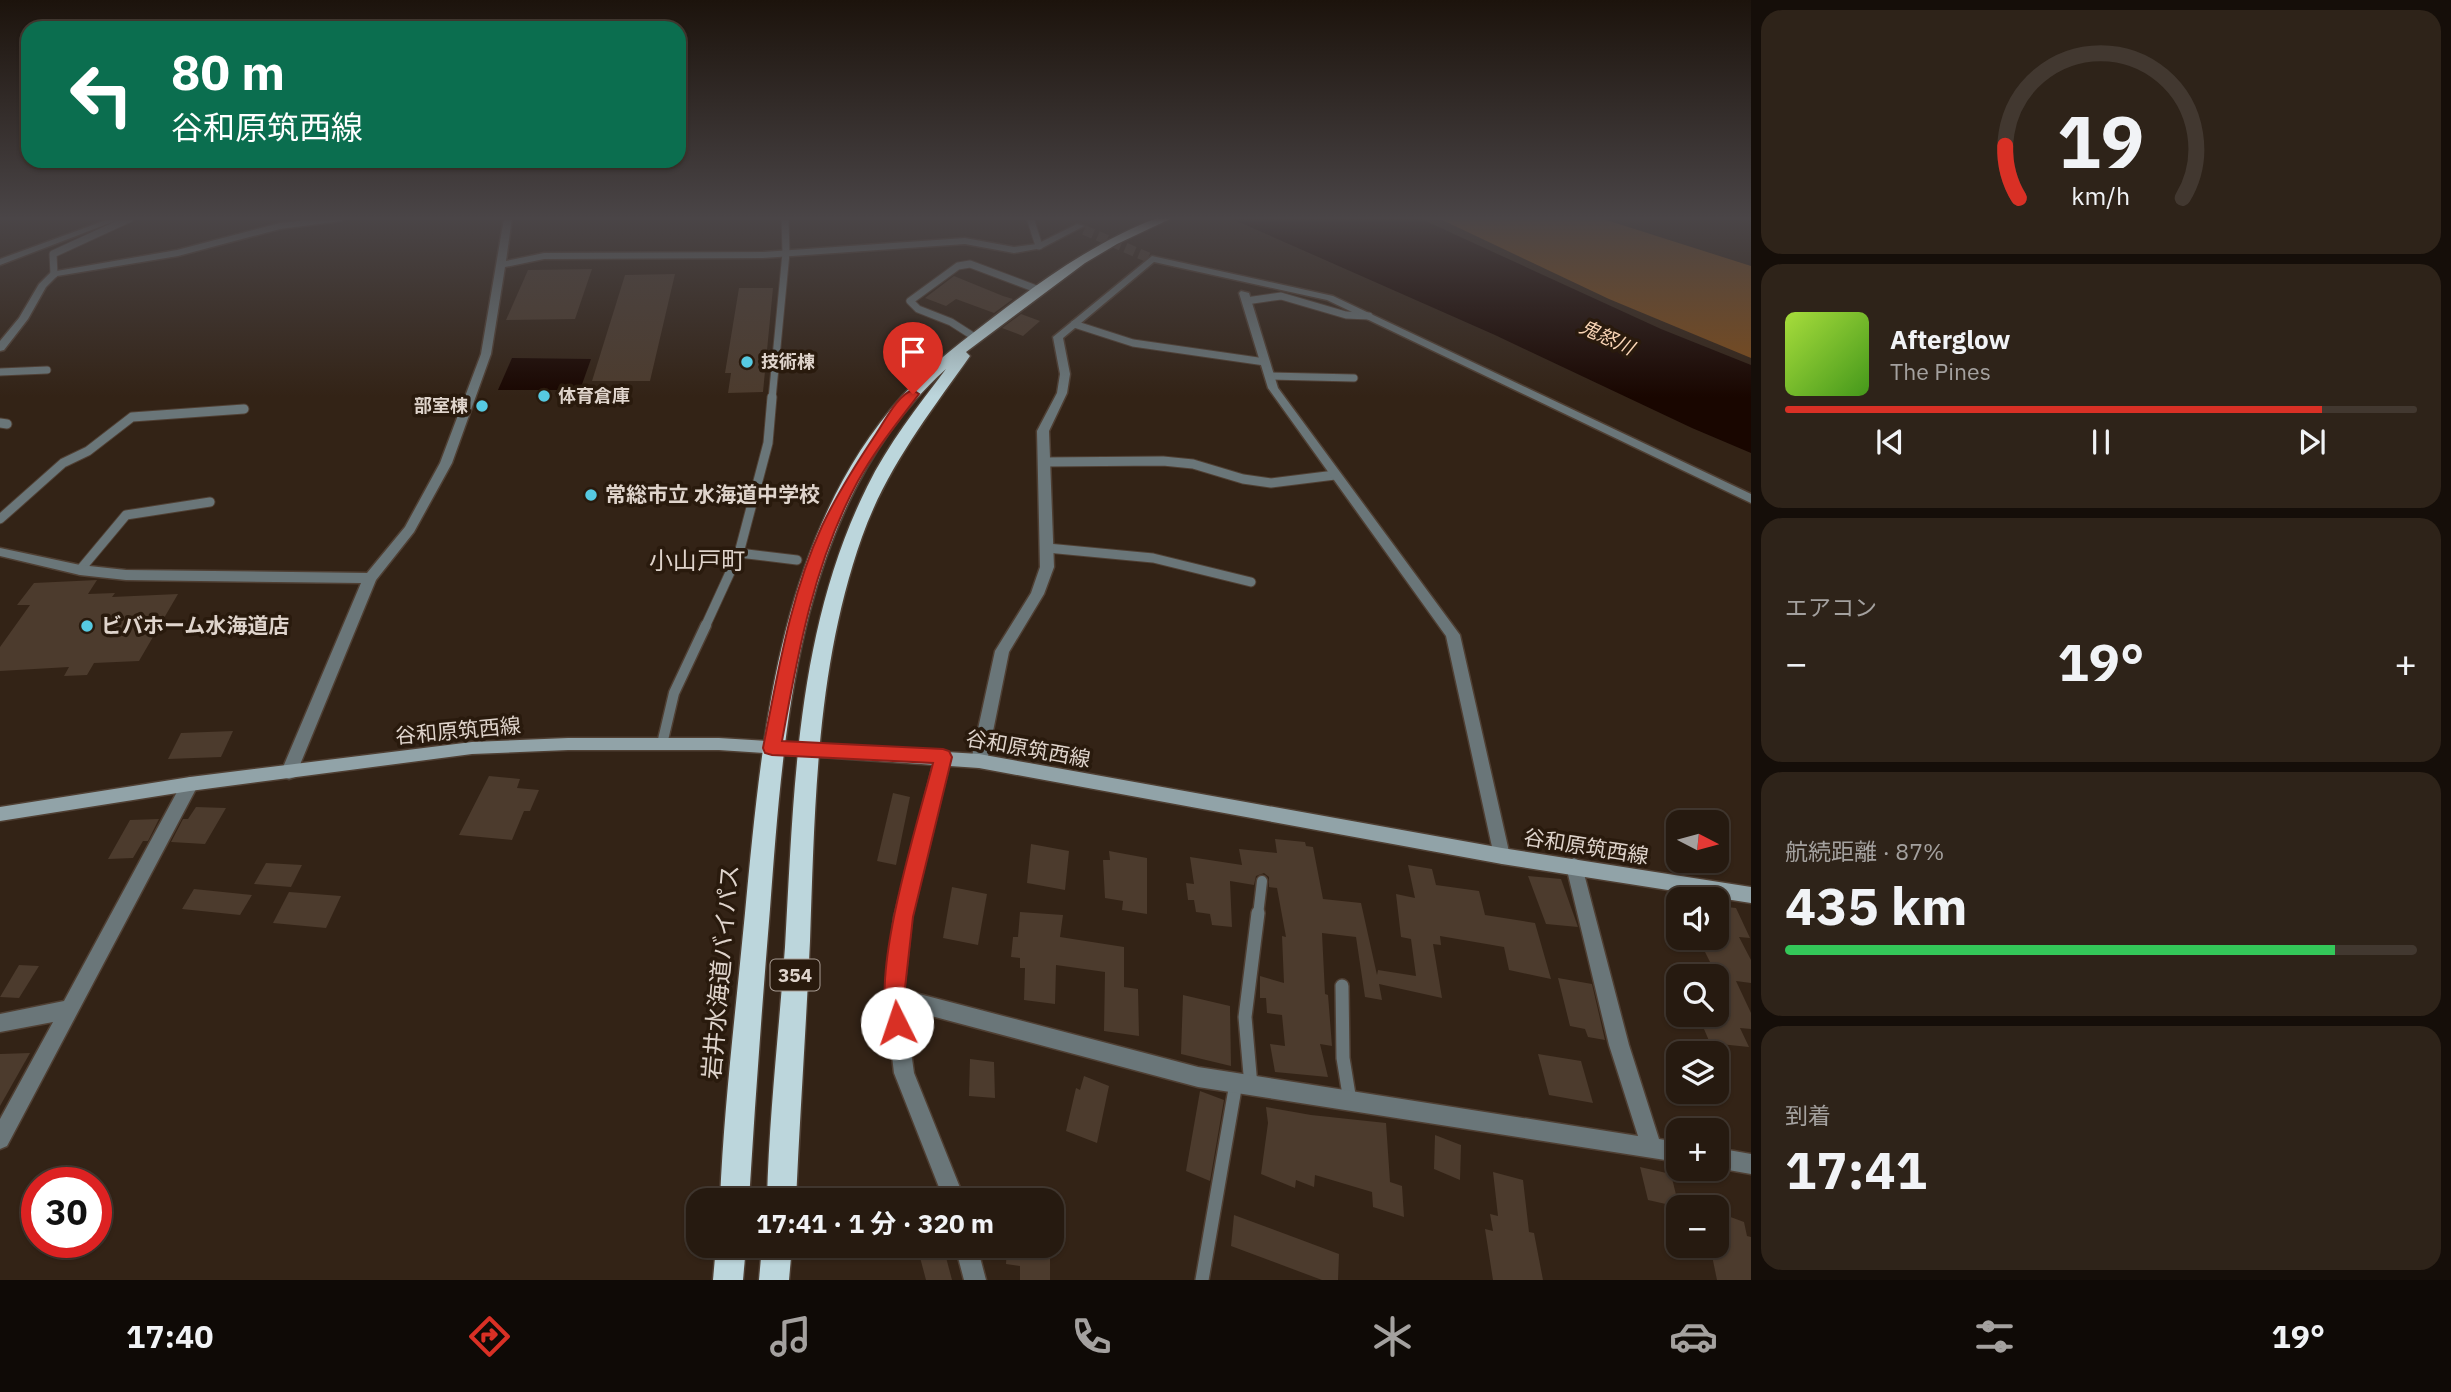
<!DOCTYPE html>
<html lang="ja">
<head>
<meta charset="utf-8">
<style>
  body { margin:0; font-family:"IBM Plex Sans","Noto Sans JP",sans-serif; background:#2e2319; color:#f1f3f6; height:100vh; display:flex; flex-direction:column; font-size:26px; white-space:nowrap }
  * { box-sizing:border-box; margin:0 }
  p { font-size:23px; color:#a4a19f }
  .icon { flex:none; width:38px; height:38px; fill:none; stroke:currentColor; stroke-width:2; stroke-linecap:round; stroke-linejoin:round }
  .map { position:relative; flex:1; overflow:hidden }
  .details { display:flex; flex-direction:column; gap:10px; padding:10px; background:#150e09; width:700px }
  .details>* { flex:none }
  .hud { position:absolute; left:21px; top:21px; width:665px; height:147px; border-radius:21px; box-shadow:0 2px 5px #0004,0 0 0 2px #423830; background:#0b6e4f; color:#fff; overflow:hidden }
  .needle { width:46px; rotate:96deg }
  .fabs { position:absolute; left:1666px; top:810px; display:grid; gap:14px }
  .fabs a { display:grid; place-items:center; width:63px; height:63px; border-radius:14px; background:#261a10; box-shadow:0 2px 5px #0004,0 0 0 2px #423830; font-size:35px }
  .speed { position:absolute; left:21px; top:1167px; display:flex; gap:14px; font-size:35px; font-weight:700; text-align:center }
  .speed>* { display:grid; place-content:center; width:91px; height:91px; border-radius:50%; background:#261a10; box-shadow:0 2px 5px #0004,0 0 0 2px #423830; line-height:1 }
  .speed .limit { border:10px solid #d22; background:#fff; color:#111 }
  .pin { position:absolute; display:grid; place-items:center; width:60px; height:60px; color:#fff; margin:-72px -30px; border-radius:50% 50% 50% 0; rotate:-45deg; box-shadow:0 0 7px #0007 }
  .pin .icon { rotate:45deg }
  .me { position:absolute; width:77px; margin:-38px; rotate:356deg; stroke-linejoin:round; filter:drop-shadow(0 0 5px #0008) }
  .turn { display:flex; align-items:center; gap:24px; height:147px; padding:0 35px; font-size:32px }
  .turn .icon { width:91px; height:91px; stroke-width:2.5 }
  .turn b { display:block; font-size:49px; line-height:60px }
  .big { font-size:52px; font-weight:700; line-height:1.1 }
  .details .card { flex:1; display:flex; flex-direction:column; justify-content:center; gap:10px; min-width:0; padding:0 24px; border-radius:21px; background:#2e2319 }
  .details .dial { align-items:center; gap:0 }
  .dial svg { height:182px; overflow:visible; fill:none; stroke:#423830; stroke-width:7; stroke-linecap:round; text-anchor:middle }
  .dial text { fill:#f1f3f6; stroke:none }
  .song { display:flex; align-items:center; gap:21px }
  .cover { width:84px; height:84px; border-radius:10px; background:linear-gradient(135deg,hsl(80 70% 55%),hsl(100 70% 35%)) }
  .played { height:7px; border-radius:4px; background:linear-gradient(90deg,#d93025 85%,#423830 85%) }
  .keys { display:flex; justify-content:space-around; direction:ltr }
  .heat { display:flex; justify-content:space-between; align-items:center; font-size:38px; direction:ltr }
  .charge { height:10px; border-radius:5px; background:linear-gradient(90deg,#34c759 87%,#423830 0) }
  .trip { position:absolute; left:686px; top:1188px; width:378px; height:70px; border-radius:21px; background:#261a10; box-shadow:0 2px 5px #0004,0 0 0 2px #423830; font-weight:700; line-height:70px; text-align:center }
  .tabs { display:flex; height:112px; justify-content:space-around; align-items:center; background:#0f0a06; color:#a4a19f }
  .tabs .icon { width:49px; height:49px }
  .tabs .current { color:#d93025 }
  .tabs b { font-size:32px; color:#f1f3f6 }
  main { display:flex; flex:1; min-height:0 }
  .map>svg:first-child { display:block }
  .forest { fill:#7e4c1a }
  .water { fill:#190600 }
  .building { fill:#4c3b2d }
  .lines { fill:none; stroke-linecap:round; stroke-linejoin:round }
  .minor-tunnel { stroke:#4d3e31; stroke-width:10; stroke-dasharray:10 5; stroke-linecap:butt }
  .service-far3-casing { stroke:#4f3f33; stroke-width:9 }
  .service-far2-casing { stroke:#4f3f33; stroke-width:11 }
  .service-far1-casing { stroke:#4f3f33; stroke-width:13 }
  .service-casing { stroke:#4f3f33; stroke-width:16 }
  .minor-casing { stroke:#4f3f33; stroke-width:3 }
  .secondary-casing { stroke:#4f3f33; stroke-width:3 }
  .trunk-casing { stroke:#4f3f33; stroke-width:3 }
  .service-far3 { stroke:#6a7679; stroke-width:7 }
  .service-far2 { stroke:#6a7679; stroke-width:9 }
  .service-far1 { stroke:#6a7679; stroke-width:10 }
  .service { stroke:#6a7679; stroke-width:13 }
  .minor { fill:#6a7679; fill-rule:evenodd }
  .secondary { fill:#91a3a8; fill-rule:evenodd }
  .trunk { fill:#bcd6dc; fill-rule:evenodd }
  .route { fill:#d93025; stroke:#8d1f18; stroke-width:2 }
  .poi-dot { fill:#56c9e1; stroke:#291a0d; stroke-width:2.5 }
  .labels { text-anchor:middle; stroke-width:7; stroke-linejoin:round; paint-order:stroke }
  .far-poi-label { font-size:18px; font-weight:bold; fill:#dfd4cc; stroke:#291a0d; text-anchor:start }
  .far-water-label { font-size:19px; font-style:italic; fill:#fad5b6; stroke:#291a0d }
  .shield { fill:#291a0d; stroke:#a89c93; stroke-width:2 }
  .shield-label { font-size:19px; font-weight:bold; fill:#dfd4cc }
  .poi-label { font-size:21px; font-weight:bold; fill:#dfd4cc; stroke:#291a0d; text-anchor:start }
  .street-label { font-size:21px; fill:#dfd4cc; stroke:#291a0d }
  .quarter-label { font-size:24px; fill:#dfd4cc; stroke:#291a0d }
  .near-street-label { font-size:24px; fill:#dfd4cc; stroke:#291a0d }
</style>
</head>
<body>
<main>
<div class="map">
<svg width="1751" height="1280" viewBox="0 0 1751 1280">
  <rect width="100%" height="100%" fill="#332316"/>
  <!-- forest -->
  <path class="forest" d="M1438 218H1600L1751 266V358L1609 299Z"/>
  <!-- water -->
  <g class="water">
    <path d="M1230 218H1419L1661 329 1751 365V453L1692 428 1495 335Z"/>
    <path d="M512 358 591 359 580 390H498Z"/>
  </g>
  <!-- building -->
  <g class="building">
    <path d="M592 269 575 319 506 320 528 270Z"/>
    <path d="M675 274 650 381H592L625 275Z"/>
    <path d="M954 276 1003 296 1013 299 994 313 956 299 946 306 925 298Z"/>
    <path d="M739 288H773L763 392 728 393 731 373H725Z"/>
    <path d="M1021 314 1040 321 1023 336 1002 328Z"/>
    <path d="M97 580 88 594 115 593 112 597 178 594 139 661 94 663 87 675 64 676 69 667 0 671V647L30 605H17L34 583Z"/>
    <path d="M233 731 221 757 168 759 181 733Z"/>
    <path d="M489 776 520 779 517 788 539 790 530 811H524L512 840 459 835Z"/>
    <path d="M893 793 910 797 896 865 877 861Z"/>
    <path d="M196 807 226 808 205 844 171 842 183 819H188Z"/>
    <path d="M159 819 148 841H143L133 858 108 859 130 820Z"/>
    <path d="M1275 839 1305 842 1306 846 1313 847 1323 899 1361 903 1377 975 1378 970 1416 976 1411 939 1401 937 1396 894 1415 898 1408 865 1432 869 1436 885 1479 891 1485 915 1535 923 1551 979 1509 970 1504 947 1440 936 1441 945 1433 944 1442 998 1379 984 1382 1000 1365 997 1356 937 1322 933 1325 994 1328 995 1332 1046 1320 1044 1328 1077 1275 1072 1270 1044 1285 1046 1282 1015 1267 1013 1266 998H1260V976L1284 983 1282 936 1286 937 1277 888 1269 887V877L1264 873 1256 876 1254 885 1230 881 1232 927 1212 925 1210 914 1196 912 1194 900H1188L1186 883 1194 884 1190 857 1242 865 1239 849 1277 853Z"/>
    <path d="M1031 844 1069 851 1065 890 1027 883Z"/>
    <path d="M1109 851 1147 858V914L1122 910 1123 901 1105 898 1103 860H1110Z"/>
    <path d="M266 863 302 865 291 887 254 884Z"/>
    <path d="M1528 876 1561 879 1578 927 1546 924Z"/>
    <path d="M952 887 987 894 978 945 943 938Z"/>
    <path d="M194 889 252 895 240 915 182 909Z"/>
    <path d="M289 892 341 896 326 928 273 923Z"/>
    <path d="M1717 906 1736 908 1750 938 1739 937 1751 960V983L1736 981 1751 1013V1029L1740 1028 1749 1047 1710 1043 1698 1015H1717V976L1698 938H1717Z"/>
    <path d="M1020 912 1063 915 1060 937 1124 947V987L1138 989 1139 1036 1104 1031 1105 972 1056 965 1055 1004 1024 1000 1025 968H1020V958L1011 957 1013 937H1018Z"/>
    <path d="M19 965 39 966 19 998 0 997Z"/>
    <path d="M1558 978 1592 984 1605 1040 1588 1037 1585 1029 1570 1026Z"/>
    <path d="M1183 995 1230 1006 1231 1066 1181 1054Z"/>
    <path d="M30 1053 0 1106V1054Z"/>
    <path d="M1538 1054 1581 1061 1593 1103 1549 1095Z"/>
    <path d="M970 1059 994 1062 995 1098 969 1096Z"/>
    <path d="M1084 1076 1109 1086 1097 1143 1066 1131 1076 1088 1080 1090Z"/>
    <path d="M1200 1091 1224 1100 1210 1181 1186 1171Z"/>
    <path d="M1266 1107 1311 1115 1386 1123 1390 1182 1402 1186 1404 1217 1373 1207 1372 1192 1315 1175 1314 1187 1296 1180 1295 1188 1261 1174 1268 1123Z"/>
    <path d="M1435 1135 1461 1145 1460 1180 1434 1169Z"/>
    <path d="M1640 1167 1671 1174 1679 1207 1648 1200Z"/>
    <path d="M1493 1172 1523 1180 1529 1232 1534 1233 1543 1280H1493L1485 1229 1493 1231 1490 1214 1498 1216Z"/>
    <path d="M1717 1212 1744 1222 1747 1236 1751 1237V1280H1717L1710 1246H1717Z"/>
    <path d="M1234 1215 1339 1254 1338 1280H1322L1231 1246Z"/>
    <path d="M917 1246H943L952 1280H926Z"/>
    <path d="M1007 1246H1050V1280H1020V1266L1006 1264Z"/>
  </g>
  <g class="lines">
    <!-- minor-tunnel -->
    <path class="minor-tunnel" d="M1084 230 1152 259"/>
    <defs>
      <g id="service-far3">
        <path d="M1030 218 1039 246"/>
        <path d="M54 274 53 254 131 218"/>
        <path d="M1246 301 1281 296 1346 315 1369 316"/>
        <path d="M1074 324 1133 343 1265 362"/>
        <path d="M976 338 951 322 918 309 910 301 958 266 970 264 1039 290"/>
        <path d="M0 372 47 370"/>
        <path d="M1270 376 1354 378"/>
        <path d="M772 399 786 253 785 218"/>
      </g>
      <g id="service-far2">
        <path d="M0 423 7 424"/>
        <path d="M1044 462 1163 461 1193 464 1243 479 1271 483 1335 475"/>
        <path d="M0 519 63 463 88 451 132 417 244 409"/>
        <path d="M1047 548 1153 558 1251 582"/>
        <path d="M739 553 797 560"/>
        <path d="M80 570 126 515 210 502"/>
        <path d="M705 627 739 553 768 443 772 397"/>
      </g>
      <g id="service-far1">
        <path d="M662 744 674 693 706 625"/>
        <path d="M1258 915 1262 881"/>
      </g>
      <g id="service">
        <path d="M1342 986 1343 1058 1350 1101"/>
        <path d="M1251 1086 1245 1017 1258 913"/>
        <path d="M1202 1280 1236 1083"/>
      </g>
      <g id="minor">
        <path d="M112 218H123L0 265V259Z"/>
        <path d="M324 218H345L341 221 280 229 178 256 57 276 46 287 28 319 4 350 0 351V341L19 318 39 284 51 272 177 250 280 223Z"/>
        <path d="M504 218H512L506 261 544 253 763 252 965 238 1014 247 1037 244 1077 224 1084 226 1042 248 1014 253 965 244 763 258 544 259 505 267 491 354 452 463 414 532 376 580 297 772 295 777 289 779 283 777 281 772 361 583 126 580 80 575 0 556V548L80 565 126 570 367 573 405 527 440 463 481 354Z"/>
        <path d="M1152 256 1333 296 1751 494V503L1327 300 1154 262 1063 338 1070 374 1067 393 1049 431 1054 567 1044 594 1009 652 987 761 984 766 979 768 974 766 971 761 995 651 1031 593 1040 567 1037 431 1057 393 1060 374 1053 337Z"/>
        <path d="M1241 291 1249 293 1278 388 1460 635 1510 856 1508 861 1502 864 1496 861 1494 856 1446 636 1268 388 1239 293Z"/>
        <path d="M943 751 948 752 951 757 912 917 904 990 1198 1067 1638 1136 1609 1045 1566 866 1568 861 1574 858 1580 861 1582 866 1629 1045 1659 1139 1678 1142V1162L1198 1087 905 1009 914 1073 965 1200H944L894 1073 885 997 894 917 935 757 938 752Z"/>
        <path d="M190 777 196 779 198 784 196 789 7 1146 0 1149V1119L53 1022 0 1032V1014L64 1001 184 779Z"/>
        <path d="M1717 1148 1751 1154V1174L1717 1168Z"/>
        <path d="M955 1246H977L986 1280H964Z"/>
      </g>
      <path id="secondary" d="M568 738H719L979 754 1502 848 1751 887V903L1502 864 979 768 719 750H568L472 754 190 791 0 821V807L190 777 472 742Z"/>
      <g id="trunk">
        <path d="M1157 218H1172L1117 244 1085 263 966 352 970 356C929 414 886 469 862 537 816 667 815 805 810 941 806 1027 800 1114 796 1200H767C769 1116 779 1031 785 947 794 791 796 630 867 487 888 444 918 406 946 369 798 502 784 723 770 909 762 1006 755 1103 749 1200H720C724 1105 736 1008 745 913 762 736 778 535 902 396 931 364 965 339 999 313 1049 275 1098 241 1157 218Z"/>
        <path d="M716 1246H746L743 1280H713Z"/>
        <path d="M762 1246H792L789 1280H759Z"/>
      </g>
    </defs>
    <!-- service-far3 casing -->
    <use href="#service-far3" class="service-far3-casing"/>
    <!-- service-far2 casing -->
    <use href="#service-far2" class="service-far2-casing"/>
    <!-- service-far1 casing -->
    <use href="#service-far1" class="service-far1-casing"/>
    <!-- service casing -->
    <use href="#service" class="service-casing"/>
    <!-- minor casing -->
    <use href="#minor" class="minor-casing"/>
    <!-- secondary casing -->
    <use href="#secondary" class="secondary-casing"/>
    <!-- trunk casing -->
    <use href="#trunk" class="trunk-casing"/>
    <!-- service-far3 -->
    <use href="#service-far3" class="service-far3"/>
    <!-- service-far2 -->
    <use href="#service-far2" class="service-far2"/>
    <!-- service-far1 -->
    <use href="#service-far1" class="service-far1"/>
    <!-- service -->
    <use href="#service" class="service"/>
    <!-- minor -->
    <use href="#minor" class="minor"/>
    <!-- secondary -->
    <use href="#secondary" class="secondary"/>
    <!-- trunk -->
    <use href="#trunk" class="trunk"/>
  </g>
  <!-- sky -->
  <linearGradient id="sky" x2="0" y2="1"><stop stop-color="#1c130c"/><stop offset="0.55" stop-color="#4a4547"/><stop offset="1" stop-color="#4a4547" stop-opacity="0"/></linearGradient>
  <rect width="1751" height="397" fill="url(#sky)"/>
  <!-- route -->
  <path class="route" d="M913 390 919 394C898 422 875 450 858 481 814 562 798 652 782 741L943 749 949 751 952 757 913 917 904 997 908 1023 905 1030 897 1033 890 1030C868 978 918 822 933 763L772 755 765 753 763 748C778 673 790 596 822 526 837 494 856 464 876 434 885 421 897 395 913 390Z"/>
  <!-- markers -->
  <g class="poi-dot">
    <circle cx="747" cy="362" r="7"/>
    <circle cx="544" cy="396" r="7"/>
    <circle cx="482" cy="406" r="7"/>
    <circle cx="591" cy="495" r="7"/>
    <circle cx="87" cy="626" r="7"/>
  </g>
  <g class="labels">
    <!-- far-poi labels -->
    <g class="far-poi-label">
      <text x="761" y="368">技術棟</text>
      <text x="558" y="402">体育倉庫</text>
      <text x="468" y="412" text-anchor="end">部室棟</text>
    </g>
    <!-- far-water labels -->
    <g class="far-water-label">
      <text transform="translate(1607 337) rotate(25)" y="7">鬼怒川</text>
    </g>
    <!-- shield labels -->
    <rect class="shield" x="770.5" y="959.5" width="49" height="31" rx="5"/>
    <g class="shield-label">
      <text x="795" y="982">354</text>
    </g>
    <!-- poi labels -->
    <g class="poi-label">
      <text x="605" y="502">常総市立 水海道中学校</text>
      <text x="101" y="633">ビバホーム水海道店</text>
    </g>
    <!-- street labels -->
    <g class="street-label">
      <text transform="translate(458 731) rotate(-5)" y="7">谷和原筑西線</text>
      <text transform="translate(1028 749) rotate(10)" y="7">谷和原筑西線</text>
      <text transform="translate(1586 847) rotate(9)" y="7">谷和原筑西線</text>
    </g>
    <!-- quarter labels -->
    <g class="quarter-label">
      <text x="697" y="569">小山戸町</text>
    </g>
    <!-- near-street labels -->
    <g class="near-street-label">
      <text transform="translate(721 972) rotate(-85)" y="8">岩井水海道バイパス</text>
    </g>
  </g>
</svg>
<div class="fabs">
<a><svg class="needle" viewBox="-14 -14 28 28"><path d="M0-13l5 13h-10z" fill="#e53935"/><path d="M0 13l5-13h-10z" fill="#a4a19f"/></svg></a>
<a><svg class="icon" aria-label="sound" viewBox="0 0 24 24"><path d="M4 9h4l5-4v14l-5-4H4zM17 9q2 3 0 6"/></svg></a>
<a><svg class="icon" aria-label="search" viewBox="0 0 24 24"><circle cx="10" cy="10" r="6"/><path d="M15 15l6 6"/></svg></a>
<a><svg class="icon" aria-label="layers" viewBox="0 0 24 24"><path d="M12 4l9 5-9 5-9-5zM3 14l9 5 9-5"/></svg></a>
<a>+</a>
<a>−</a>
</div>
<div class="speed"><div class="limit">30</div></div>
<div class="pin" style="left:913px;top:394px;background:#d93025"><svg class="icon" aria-label="arrive" viewBox="0 0 24 24"><path d="M6 21V4h12l-3 4 3 4H6"/></svg></div>
<svg class="me" style="left:897px;top:1023px" viewBox="-20 -20 40 40"><circle r="19" fill="#fff"/><path d="M0-13L10 11 0 6-10 11z" fill="#d93025"/></svg>
<div class="trip">17:41 · 1 分 · 320 m</div>
<div class="hud">
<div class="turn"><svg class="icon" aria-label="left" viewBox="0 0 24 24"><path d="M17 20v-9H6M10 6l-5 5 5 5"/></svg><div><b>80 m</b>谷和原筑西線</div></div>
</div>
</div>
<section class="details">
<div class="card dial"><svg viewBox="0 0 100 80">
<path d="M14 69A42 42 0 1 1 86 69"/>
<path d="M14 69A42 42 0 0 1 8 46" stroke="#d93025"/>
<text x="50" y="56" font-size="32" font-weight="700">19</text>
<text x="50" y="72" font-size="11">km/h</text>
</svg></div>
<div class="card">
<div class="song"><i class="cover"></i><div><b>Afterglow</b><p>The Pines</p></div></div>
<div class="played"></div>
<div class="keys"><svg class="icon" aria-label="previous" viewBox="0 0 24 24"><path d="M18 5L8 12l10 7zM5 5v14"/></svg><svg class="icon" aria-label="pause" viewBox="0 0 24 24"><path d="M8 5v14M16 5v14"/></svg><svg class="icon" aria-label="next" viewBox="0 0 24 24"><path d="M6 5l10 7-10 7zM19 5v14"/></svg></div>
</div>
<div class="card"><p>エアコン</p>
<div class="heat"><a>−</a><b class="big">19°</b><a>+</a></div>
</div>
<div class="card"><p>航続距離 · 87%</p><b class="big">435 km</b><div class="charge"></div></div>
<div class="card"><p>到着</p><b class="big">17:41</b></div>
</section>
</main>
<nav class="tabs">
<b>17:40</b>
<svg class="icon current" aria-label="directions" viewBox="0 0 24 24"><path d="M12 3l9 9-9 9-9-9zM9 14v-3h6M13 9l2 2-2 2"/></svg>
<svg class="icon" aria-label="music" viewBox="0 0 24 24"><path d="M9 18V5l10-2v13"/><circle cx="6" cy="18" r="3"/><circle cx="16" cy="16" r="3"/></svg>
<svg class="icon" aria-label="phone" viewBox="0 0 24 24"><path d="M5 4h4l2 5-3 2q2 4 5 5l2-3 5 2v4C11 20 4 13 5 4z"/></svg>
<svg class="icon" aria-label="climate" viewBox="0 0 24 24"><path d="M12 3v18M4 7l16 10M4 17L20 7"/></svg>
<svg class="icon" aria-label="car" viewBox="0 0 24 24"><path d="M5 17H2v-5l4-1 3-4h7l3 4 3 1v5h-3M9 17h6M6 11h13"/><circle cx="7" cy="17" r="2"/><circle cx="17" cy="17" r="2"/></svg>
<svg class="icon" aria-label="filters" viewBox="0 0 24 24"><path d="M4 7h16M4 17h16"/><circle cx="9" cy="7" r="2"/><circle cx="15" cy="17" r="2"/></svg>
<b>19°</b>
</nav>
</body>
</html>
